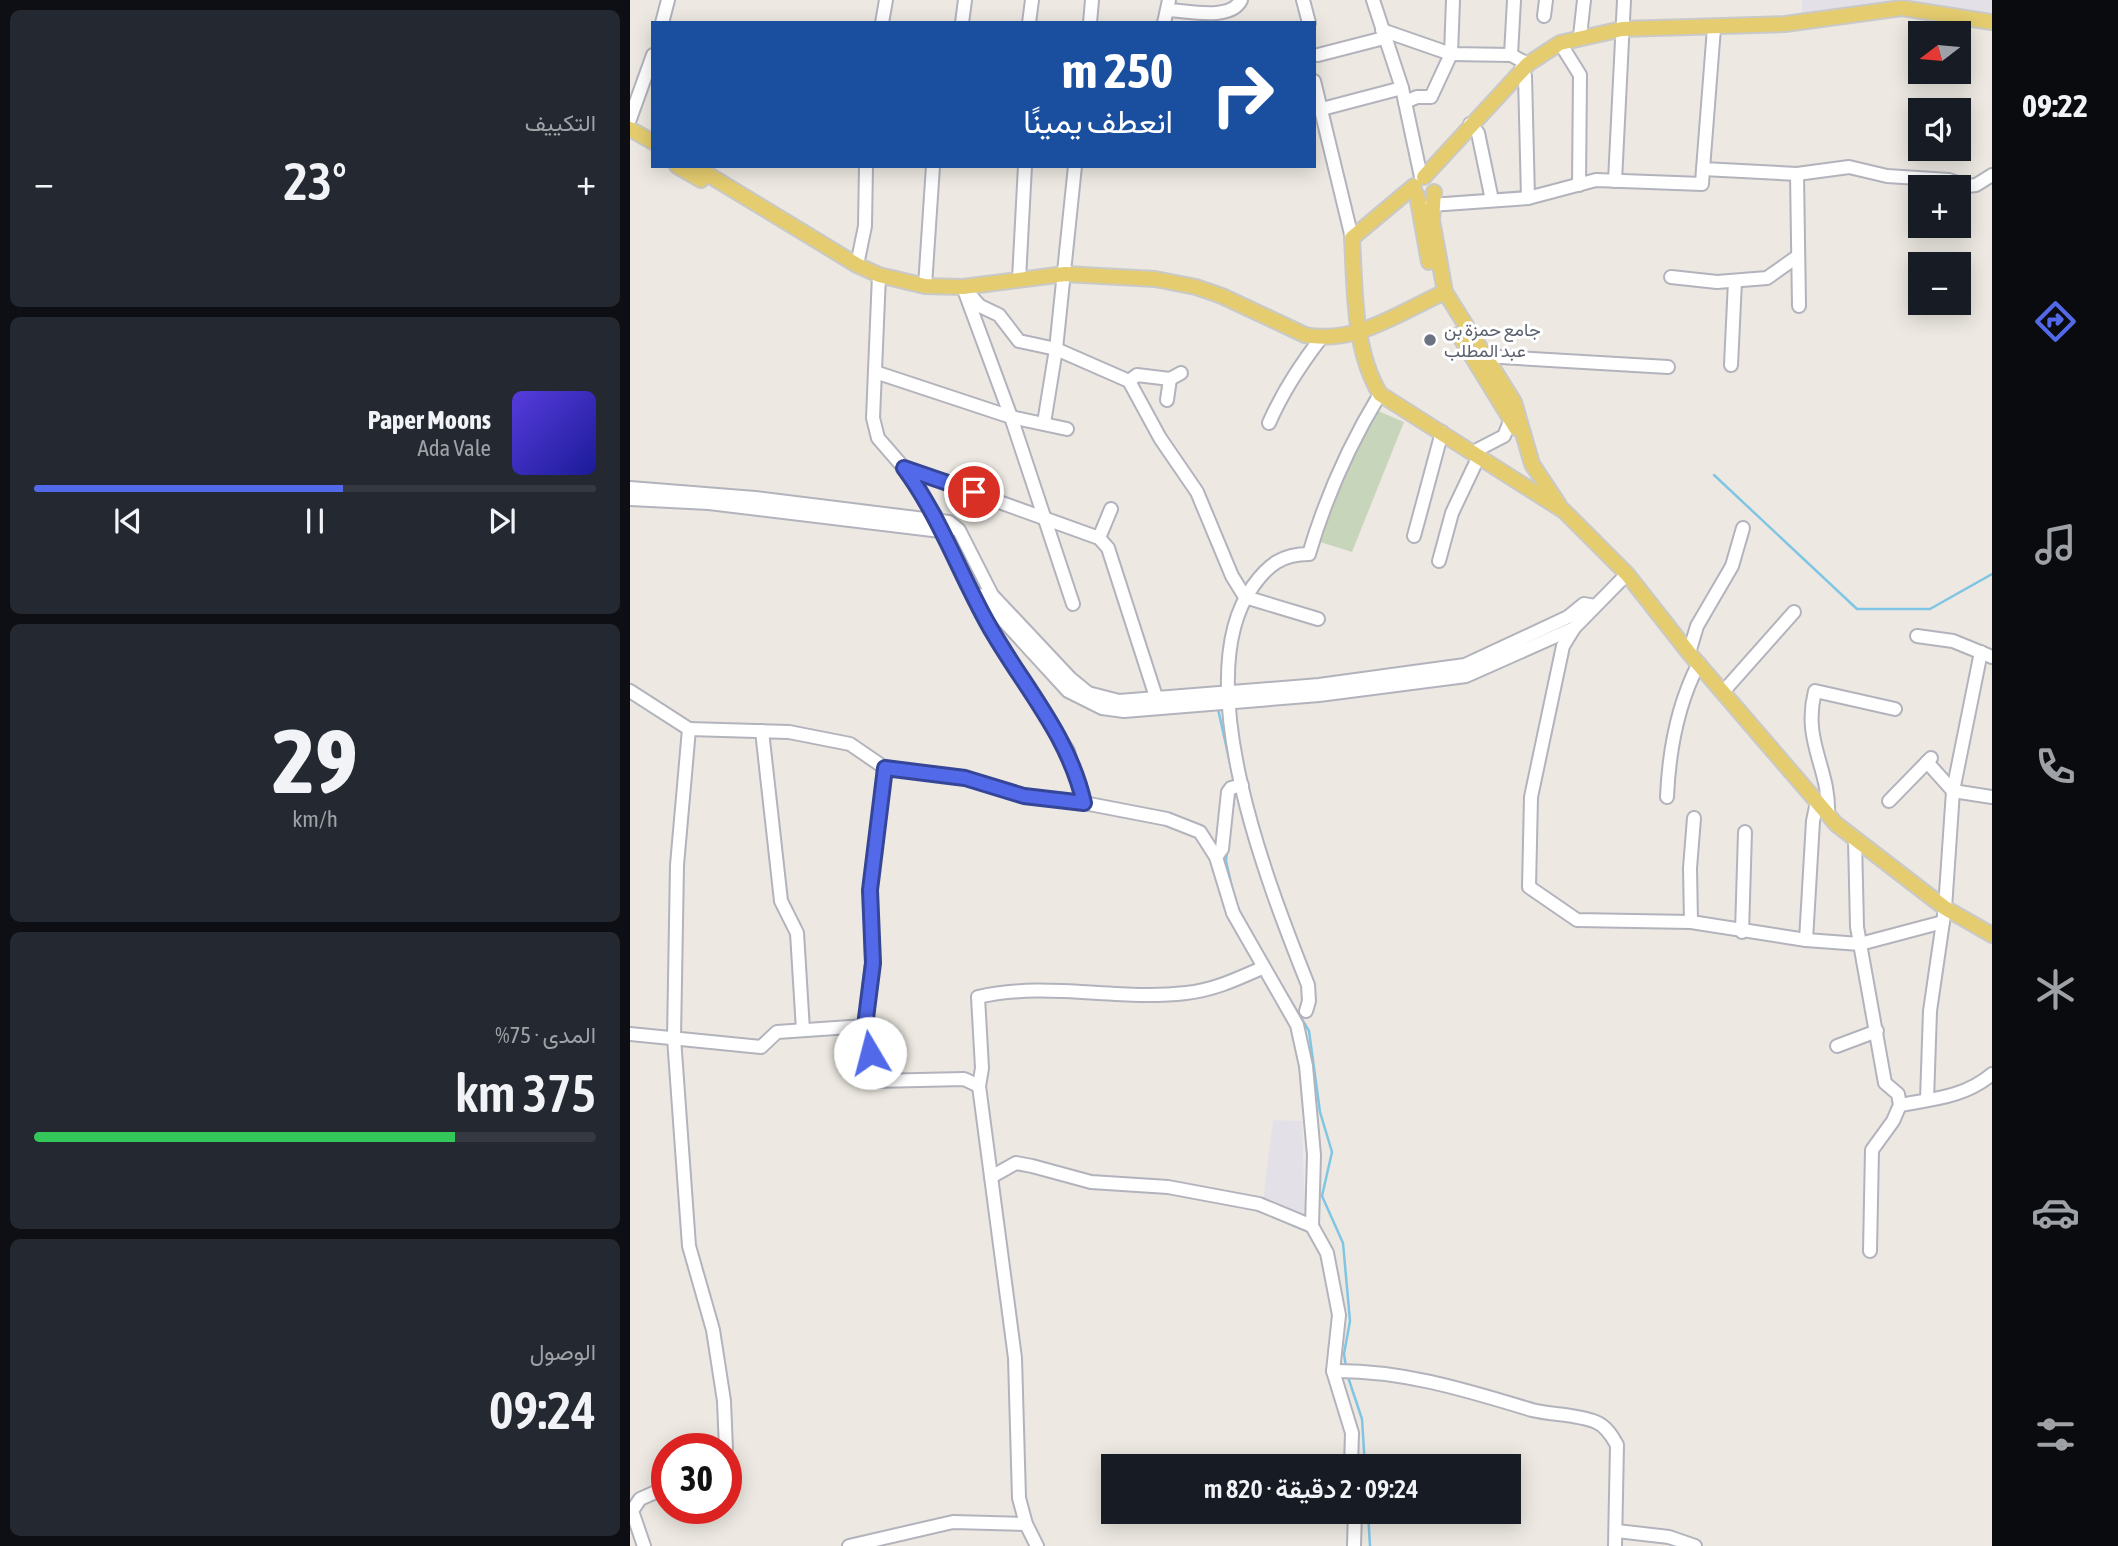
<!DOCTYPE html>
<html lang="ar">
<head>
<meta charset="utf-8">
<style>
  body { margin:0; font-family:"Asap Condensed",Vazirmatn,sans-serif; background:#242831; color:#f1f3f6; direction:rtl; height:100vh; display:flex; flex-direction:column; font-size:26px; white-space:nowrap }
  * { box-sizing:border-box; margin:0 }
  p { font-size:23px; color:#9ea1a6 }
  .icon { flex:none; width:38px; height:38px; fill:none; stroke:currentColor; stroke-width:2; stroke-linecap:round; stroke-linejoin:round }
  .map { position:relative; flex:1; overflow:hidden; direction:ltr }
  .side { display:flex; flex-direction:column; gap:10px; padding:10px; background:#0d0f14; width:630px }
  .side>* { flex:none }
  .banner { position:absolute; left:21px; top:21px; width:665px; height:147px; border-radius:0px; box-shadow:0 4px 18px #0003; direction:rtl; background:#1a4fa0; color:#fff; overflow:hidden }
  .needle { width:46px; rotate:254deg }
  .fabs { position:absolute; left:1278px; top:21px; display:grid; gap:14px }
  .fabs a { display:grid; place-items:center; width:63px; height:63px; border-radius:0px; background:#171b24; box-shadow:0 4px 18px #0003; font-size:35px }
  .speed { position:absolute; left:21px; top:1433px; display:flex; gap:14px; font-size:35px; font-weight:700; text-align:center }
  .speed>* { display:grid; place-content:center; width:91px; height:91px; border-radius:50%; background:#171b24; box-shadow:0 4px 18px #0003; line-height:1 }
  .speed .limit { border:10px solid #d22; background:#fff; color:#111 }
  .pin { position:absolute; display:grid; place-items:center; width:60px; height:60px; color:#fff; margin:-30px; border:4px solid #fff; border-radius:50%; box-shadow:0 2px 7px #0007 }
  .me { position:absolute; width:77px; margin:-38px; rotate:352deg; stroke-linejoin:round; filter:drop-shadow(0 0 5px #0008) }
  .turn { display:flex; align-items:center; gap:24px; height:147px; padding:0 28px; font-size:32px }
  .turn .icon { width:91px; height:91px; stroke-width:2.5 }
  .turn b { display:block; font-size:49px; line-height:60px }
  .big { font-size:52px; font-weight:600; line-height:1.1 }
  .side .card { flex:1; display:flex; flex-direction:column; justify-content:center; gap:10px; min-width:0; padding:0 24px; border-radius:10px; background:#242831 }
  .side .dial { align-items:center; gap:0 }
  .dial b { font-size:91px; line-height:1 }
  .song { display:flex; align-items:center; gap:21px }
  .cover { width:84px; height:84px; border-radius:10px; background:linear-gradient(135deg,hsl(250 70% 55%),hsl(240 70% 35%)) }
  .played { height:7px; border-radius:4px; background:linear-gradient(90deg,#526aea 55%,#363941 55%) }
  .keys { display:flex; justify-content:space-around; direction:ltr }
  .heat { display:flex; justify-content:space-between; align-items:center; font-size:38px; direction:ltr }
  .charge { height:10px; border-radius:5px; background:linear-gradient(90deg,#34c759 75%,#363941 0) }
  .trip { position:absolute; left:471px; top:1454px; width:420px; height:70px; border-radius:0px; background:#171b24; box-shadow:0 4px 18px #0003; font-weight:600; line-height:70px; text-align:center; direction:rtl }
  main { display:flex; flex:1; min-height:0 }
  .tabs { display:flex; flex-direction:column; width:126px; justify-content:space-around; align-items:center; background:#090b0e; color:#9ea1a6 }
  .tabs .icon { width:49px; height:49px }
  .tabs .on { color:#526aea }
  .tabs b { font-size:32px; color:#f1f3f6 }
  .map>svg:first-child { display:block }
  .industrial { fill:#e3e1e7 }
  .cemetery { fill:#c7d6bb }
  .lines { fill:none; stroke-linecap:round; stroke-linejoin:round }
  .stream { stroke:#80c6e4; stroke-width:2.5 }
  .minor-casing { stroke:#b2b3bc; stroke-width:16 }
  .major-casing { stroke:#c9c9c9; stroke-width:18 }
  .minor { stroke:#fff; stroke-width:12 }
  .major { stroke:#e5cd6f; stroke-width:14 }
  .route-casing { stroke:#354598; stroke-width:18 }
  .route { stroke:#526aea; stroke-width:12 }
  .worship-dot { fill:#6b7280; stroke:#fff; stroke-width:2.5 }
  .labels { text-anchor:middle; stroke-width:6; stroke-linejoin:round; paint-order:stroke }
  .worship-label { font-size:18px; fill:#5b616d; stroke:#fff; text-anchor:start }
</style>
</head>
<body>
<main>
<nav class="tabs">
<b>09:22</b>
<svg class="icon on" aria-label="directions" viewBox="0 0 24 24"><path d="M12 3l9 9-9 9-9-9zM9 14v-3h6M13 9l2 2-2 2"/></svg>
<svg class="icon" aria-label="music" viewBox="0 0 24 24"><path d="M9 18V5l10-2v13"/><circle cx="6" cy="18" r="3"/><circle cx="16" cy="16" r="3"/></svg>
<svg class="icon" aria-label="phone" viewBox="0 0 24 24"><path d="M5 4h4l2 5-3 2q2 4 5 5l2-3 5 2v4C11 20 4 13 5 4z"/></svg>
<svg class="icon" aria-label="climate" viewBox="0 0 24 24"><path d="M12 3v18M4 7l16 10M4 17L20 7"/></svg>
<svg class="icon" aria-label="car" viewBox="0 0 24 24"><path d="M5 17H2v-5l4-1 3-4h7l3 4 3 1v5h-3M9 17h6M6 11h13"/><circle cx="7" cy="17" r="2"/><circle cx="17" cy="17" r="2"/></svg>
<svg class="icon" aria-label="filters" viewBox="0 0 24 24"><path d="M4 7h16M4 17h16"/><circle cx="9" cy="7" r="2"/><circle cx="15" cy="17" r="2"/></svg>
</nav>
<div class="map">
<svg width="1362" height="1546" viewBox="0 0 1362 1546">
  <rect width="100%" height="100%" fill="#ede9e2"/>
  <!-- industrial -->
  <g class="industrial">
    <path d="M1172 0H1362V18L1284 3 1172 16Z"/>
    <path d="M643 1120 672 1121 675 1211 668 1217 633 1201Z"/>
  </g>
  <!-- cemetery -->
  <path class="cemetery" d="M748 411 774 422 722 552 687 541C702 495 723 453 748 411Z"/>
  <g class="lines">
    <!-- stream -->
    <g class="stream">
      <path d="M1084 475 1227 609H1300L1362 574"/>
      <path d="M588 709 604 781"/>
      <path d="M600 827 605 792"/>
      <path d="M597 851 596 861 604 896"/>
      <path d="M607 906 615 922"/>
      <path d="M644 973 679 1031 690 1112 702 1152 692 1196 713 1243 720 1321 714 1354 716 1367"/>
      <path d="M718 1377 732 1419 735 1466"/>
      <path d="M738 1512 740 1546"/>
    </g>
    <defs>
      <g id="minor">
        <path d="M673 0 679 23"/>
        <path d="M743 0 772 88 791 177"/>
        <path d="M539 10C558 11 601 21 611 0"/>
        <path d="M914 16 916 0"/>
        <path d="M32 23 38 0"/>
        <path d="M252 23 256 0"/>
        <path d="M332 23 335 0"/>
        <path d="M399 23 402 0"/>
        <path d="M460 23 462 0"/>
        <path d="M534 23 539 0"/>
        <path d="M1084 28 1073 169 1167 174 1219 167 1257 176 1319 180 1337 186 1346 185 1362 175"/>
        <path d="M752 30 821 54 881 55 898 64"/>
        <path d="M950 36 954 0"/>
        <path d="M930 43 950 75 949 185"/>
        <path d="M688 55 754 38"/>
        <path d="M881 55 884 0"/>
        <path d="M891 69 895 76 898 198"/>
        <path d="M684 81 722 238"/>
        <path d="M775 102 787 97H801L821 54 823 0"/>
        <path d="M692 109 772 88"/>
        <path d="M0 119 23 55"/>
        <path d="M840 124 848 133 862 200"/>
        <path d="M1167 174 1169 306"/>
        <path d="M985 181 994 0"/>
        <path d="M801 205 898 198 966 180 1072 184 1073 169"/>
        <path d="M227 265 235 226 236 166"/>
        <path d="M249 275 243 418 248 438 274 468 309 521 358 624 438 751 454 803 537 819 570 832 586 857 603 913 667 1025 676 1066 684 1155 682 1226 697 1253 709 1315 703 1371 722 1433 721 1466"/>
        <path d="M1041 277 1087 282 1137 278 1168 256"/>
        <path d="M389 279 395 166"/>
        <path d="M295 286 303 166"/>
        <path d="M854 356 1038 367"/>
        <path d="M1101 365 1105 281"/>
        <path d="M245 372 381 417 437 429"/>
        <path d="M499 381 507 375 540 379 551 373"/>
        <path d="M537 400 540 379"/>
        <path d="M414 423 426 349 445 166"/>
        <path d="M639 423C652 393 671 364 691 338"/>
        <path d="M843 452 874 436 881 419"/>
        <path d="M275 468 469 538 478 548 526 697"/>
        <path d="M0 488 125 498 319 522 329 530 362 595 441 679 458 693 489 701 689 685 835 665 938 617 954 604 965 606"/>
        <path d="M0 499 79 503 319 532"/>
        <path d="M784 536 812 432"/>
        <path d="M469 538 481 509"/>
        <path d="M809 561 822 513 849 456"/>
        <path d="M997 574 944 628 933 646 901 797 899 887 947 920 1061 922 1176 940 1230 944 1313 922"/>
        <path d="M350 595 438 691 472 708 494 711 689 695 836 676 944 628"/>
        <path d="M443 604 381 417 333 287 350 306 369 315 389 341 426 349 499 381 530 438 567 492 602 576 615 597 688 619"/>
        <path d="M1287 636 1323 641 1362 657"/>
        <path d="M1059 653 1067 626 1102 566 1113 528"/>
        <path d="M0 691 59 729 47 865 44 1038 59 1246 83 1330 94 1401 96 1449"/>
        <path d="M1093 692 1164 612"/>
        <path d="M59 729 159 732 220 744 255 768 336 778 394 796 454 803"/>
        <path d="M132 731 151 901 167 933 173 1030"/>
        <path d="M1297 762 1323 791 1362 797"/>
        <path d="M1037 797C1039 750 1047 705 1069 663"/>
        <path d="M1259 801 1301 758"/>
        <path d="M1198 814C1200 768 1172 742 1185 691L1265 709"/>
        <path d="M1225 839 1227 927 1255 1083 1268 1094 1270 1105 1263 1121 1242 1150 1240 1251"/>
        <path d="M586 857 592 849 598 792 601 788 612 785"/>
        <path d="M1061 922 1060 868 1064 818"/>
        <path d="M1112 932 1115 832"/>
        <path d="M1176 940 1183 821 1187 802"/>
        <path d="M676 1011 679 1001 678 985C640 889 556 679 623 586 638 565 652 554 679 554 696 496 719 445 750 394"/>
        <path d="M235 1026 242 963 240 890 255 768"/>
        <path d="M0 1034 131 1047 147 1032 235 1026 245 1081 334 1079 349 1086 385 1358 389 1498 396 1524 407 1546"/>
        <path d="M1207 1046 1247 1031"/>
        <path d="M349 1086 352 1068 348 997C416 981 487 1001 556 993 584 990 607 979 632 968"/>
        <path d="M1297 1100 1300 1011 1315 908 1323 791 1351 652"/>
        <path d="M1270 1105C1303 1099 1335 1097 1362 1074"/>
        <path d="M361 1177 386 1163 402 1166 461 1182 538 1187 629 1204 682 1226"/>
        <path d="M703 1371C772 1370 836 1390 902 1410 922 1415 947 1414 966 1422 976 1426 982 1436 987 1445L985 1546"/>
        <path d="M987 1531 1039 1537 1065 1546"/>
        <path d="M14 1546 2 1511 10 1499 37 1487"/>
        <path d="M219 1546 323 1522 396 1524"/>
        <path d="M724 1546 725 1512"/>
      </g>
      <g id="major">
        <path d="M0 129 23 142"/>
        <path d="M47 166 71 180"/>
        <path d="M64 166 227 265 249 275 295 286 333 287 435 274 525 279 566 287 592 296 675 335C726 345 770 312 815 292"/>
        <path d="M794 177 898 64 930 43 992 29 1155 24 1272 8 1362 22"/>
        <path d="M784 186 722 238C725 289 723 349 750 394L934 511 997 574 1059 653 1206 824 1315 908 1362 935"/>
        <path d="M804 192 802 220 815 292 884 402 902 464 929 505"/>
        <path d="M787 195 799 262"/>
        <path d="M829 335 886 428"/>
      </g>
    </defs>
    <!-- minor casing -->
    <use href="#minor" class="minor-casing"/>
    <!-- major casing -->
    <use href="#major" class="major-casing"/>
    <!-- minor -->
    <use href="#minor" class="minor"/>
    <!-- major -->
    <use href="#major" class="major"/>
  </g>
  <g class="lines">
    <defs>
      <path id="route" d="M240 1053 235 1026 243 963 240 890 255 768 335 778 394 796 454 803C438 733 392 685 358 624 329 572 310 517 274 468L344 492"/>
    </defs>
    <!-- route casing -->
    <use href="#route" class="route-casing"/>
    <!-- route -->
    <use href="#route" class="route"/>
  </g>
  <!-- markers -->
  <circle class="worship-dot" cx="800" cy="340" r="7"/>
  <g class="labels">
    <!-- worship labels -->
    <g class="worship-label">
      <text x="814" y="336">جامع حمزة بن<tspan x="814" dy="21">عبد المطلب</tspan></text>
    </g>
  </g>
</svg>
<div class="fabs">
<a><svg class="needle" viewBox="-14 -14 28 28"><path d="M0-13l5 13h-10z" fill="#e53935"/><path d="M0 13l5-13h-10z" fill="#9ea1a6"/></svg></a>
<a><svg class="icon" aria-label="sound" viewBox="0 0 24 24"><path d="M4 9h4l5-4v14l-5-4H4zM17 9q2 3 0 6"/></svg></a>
<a>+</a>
<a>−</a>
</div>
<div class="speed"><div class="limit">30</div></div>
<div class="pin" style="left:344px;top:492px;background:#d93025"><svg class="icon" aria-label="arrive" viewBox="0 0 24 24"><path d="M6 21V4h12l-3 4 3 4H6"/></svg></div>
<svg class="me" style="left:240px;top:1053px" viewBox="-20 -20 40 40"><circle r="19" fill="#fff"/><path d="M0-13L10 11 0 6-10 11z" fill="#526aea"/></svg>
<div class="trip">09:24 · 2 دقيقة · 820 m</div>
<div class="banner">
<div class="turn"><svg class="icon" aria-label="right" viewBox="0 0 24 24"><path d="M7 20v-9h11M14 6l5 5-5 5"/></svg><div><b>250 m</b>انعطف يمينًا</div></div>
</div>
</div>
<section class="side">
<div class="card"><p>التكييف</p>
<div class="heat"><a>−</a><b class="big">23°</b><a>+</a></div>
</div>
<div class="card">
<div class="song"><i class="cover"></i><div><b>Paper Moons</b><p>Ada Vale</p></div></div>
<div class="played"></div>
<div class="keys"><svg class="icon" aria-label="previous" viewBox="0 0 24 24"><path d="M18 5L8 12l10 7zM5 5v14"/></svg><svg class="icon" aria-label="pause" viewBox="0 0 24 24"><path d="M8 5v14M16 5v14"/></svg><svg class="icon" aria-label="next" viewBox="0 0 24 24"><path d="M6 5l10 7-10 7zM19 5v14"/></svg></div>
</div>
<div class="card dial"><b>29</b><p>km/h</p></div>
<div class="card"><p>المدى · 75%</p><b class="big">375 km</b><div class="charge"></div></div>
<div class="card"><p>الوصول</p><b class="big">09:24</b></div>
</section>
</main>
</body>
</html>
